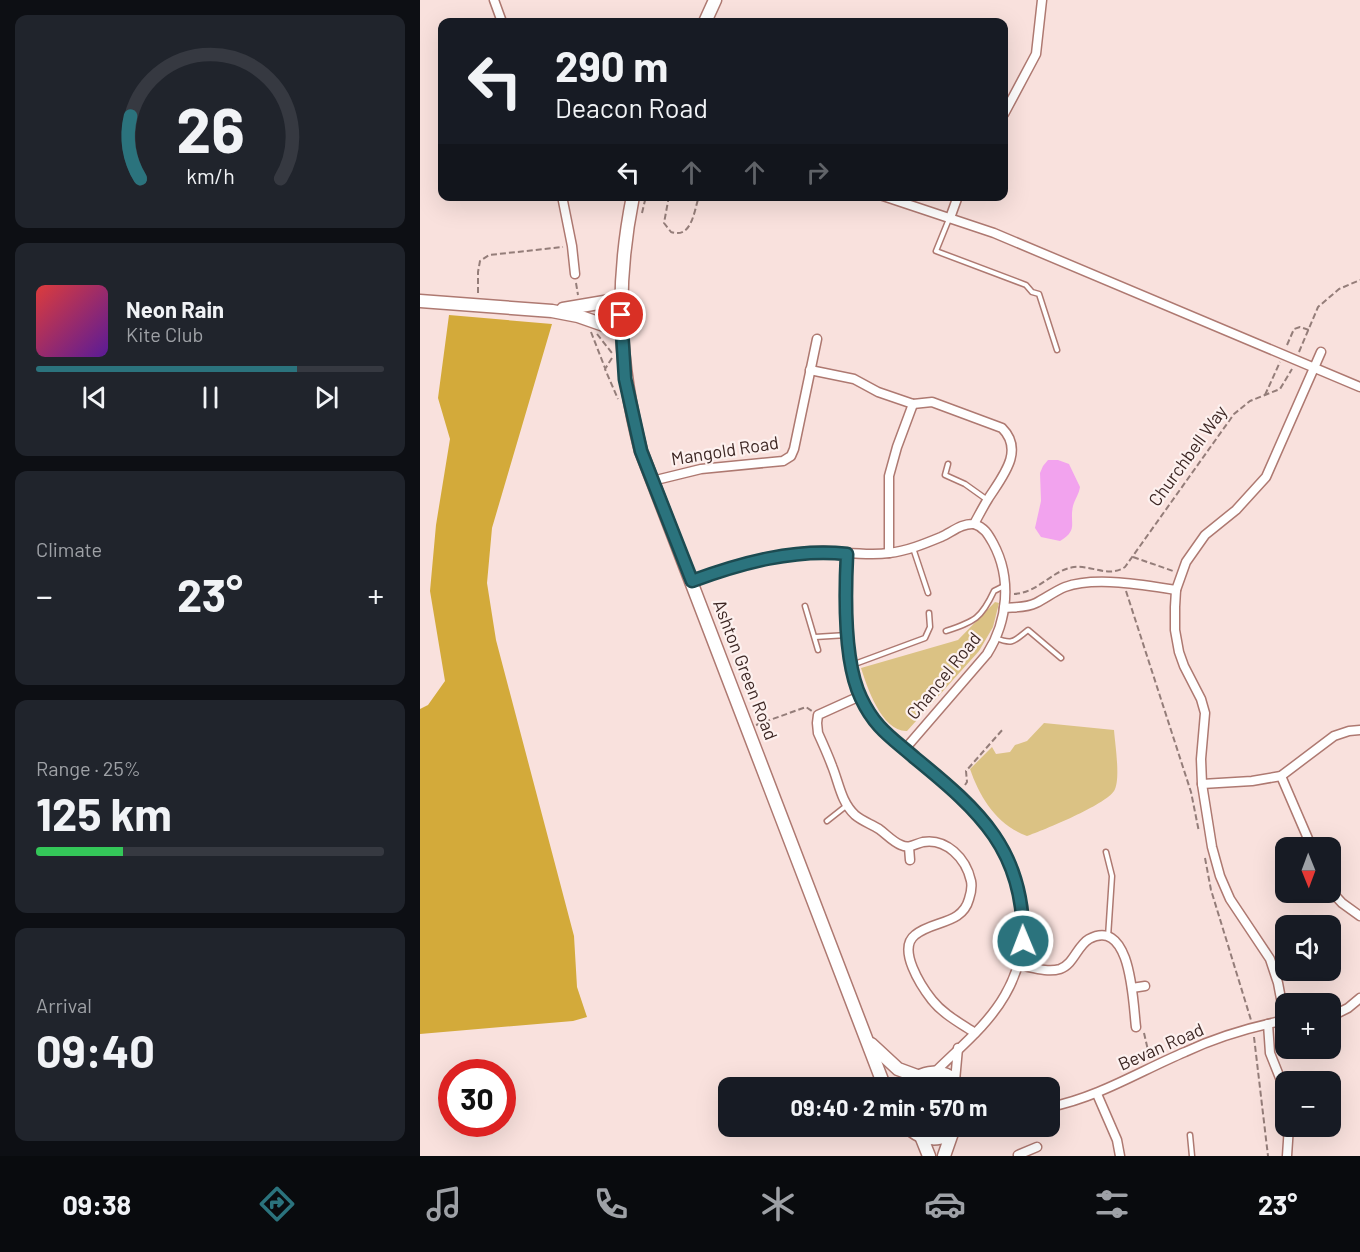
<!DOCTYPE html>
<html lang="en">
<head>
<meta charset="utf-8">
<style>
  body { margin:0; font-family:Barlow,sans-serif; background:#20242c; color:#f1f3f6; height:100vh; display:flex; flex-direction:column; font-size:22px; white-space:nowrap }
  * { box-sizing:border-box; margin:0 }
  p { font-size:20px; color:#9ea1a6 }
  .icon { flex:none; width:33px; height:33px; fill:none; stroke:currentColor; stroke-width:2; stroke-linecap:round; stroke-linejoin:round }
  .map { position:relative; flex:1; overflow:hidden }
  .drawer { display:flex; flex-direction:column; gap:15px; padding:15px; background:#0d0f14; width:420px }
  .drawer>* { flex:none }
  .banner { position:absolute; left:18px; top:18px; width:570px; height:183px; border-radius:12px; box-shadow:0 6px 24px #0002; background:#171b24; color:#f1f3f6; overflow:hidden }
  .needle { width:39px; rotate:179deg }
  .tools { position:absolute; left:855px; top:837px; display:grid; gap:12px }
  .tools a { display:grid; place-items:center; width:66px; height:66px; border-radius:12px; background:#171b24; box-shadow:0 6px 24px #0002; font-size:30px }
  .speed { position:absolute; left:18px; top:1059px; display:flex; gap:12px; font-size:30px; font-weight:700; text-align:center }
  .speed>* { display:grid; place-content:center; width:78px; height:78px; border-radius:50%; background:#171b24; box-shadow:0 6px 24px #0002; line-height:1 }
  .speed .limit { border:9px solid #d22; background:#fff; color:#111 }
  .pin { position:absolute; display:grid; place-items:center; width:51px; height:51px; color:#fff; margin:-26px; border:3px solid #fff; border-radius:50%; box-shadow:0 2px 6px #0007 }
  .me { position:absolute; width:66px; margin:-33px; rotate:359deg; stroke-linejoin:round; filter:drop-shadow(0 0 4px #0008) }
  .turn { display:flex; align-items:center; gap:21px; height:126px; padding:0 18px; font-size:27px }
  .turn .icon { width:78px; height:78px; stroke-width:2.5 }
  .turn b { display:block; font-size:42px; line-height:51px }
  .lanes { display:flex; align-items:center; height:57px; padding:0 18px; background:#0003; justify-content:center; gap:30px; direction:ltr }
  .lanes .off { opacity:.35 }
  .big { font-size:45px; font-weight:700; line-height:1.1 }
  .drawer .widget { flex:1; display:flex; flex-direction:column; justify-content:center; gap:9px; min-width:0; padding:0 21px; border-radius:12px; background:#20242c }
  .drawer .dial { align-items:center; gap:0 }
  .dial svg { height:156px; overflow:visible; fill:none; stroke:#363941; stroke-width:7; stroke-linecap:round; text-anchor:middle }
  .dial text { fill:#f1f3f6; stroke:none }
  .song { display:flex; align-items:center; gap:18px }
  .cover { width:72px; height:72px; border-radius:9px; background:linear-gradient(135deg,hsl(0 70% 55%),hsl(270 70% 35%)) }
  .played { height:6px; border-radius:3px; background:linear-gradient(90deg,#2b737d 75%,#363941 75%) }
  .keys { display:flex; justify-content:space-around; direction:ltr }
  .heat { display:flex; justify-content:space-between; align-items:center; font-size:33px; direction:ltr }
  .charge { height:9px; border-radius:4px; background:linear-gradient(90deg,#34c759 25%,#363941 0) }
  .trip { position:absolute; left:298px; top:1077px; width:342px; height:60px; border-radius:12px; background:#171b24; box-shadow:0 6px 24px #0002; font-weight:700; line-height:60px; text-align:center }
  .menu { display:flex; height:96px; justify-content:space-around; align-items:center; background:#090b0e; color:#9ea1a6 }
  .menu .icon { width:42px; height:42px }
  .menu .selected { color:#2b737d }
  .menu b { font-size:27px; color:#f1f3f6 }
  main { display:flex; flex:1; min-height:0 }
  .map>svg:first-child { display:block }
  .green { fill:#dbc284 }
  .forest { fill:#d3aa3a }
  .water { fill:#f2a3ee }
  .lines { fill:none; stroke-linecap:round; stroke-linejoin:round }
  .lane-casing { stroke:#ae7971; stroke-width:7 }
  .street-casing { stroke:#ae7971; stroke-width:11 }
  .secondary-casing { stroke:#ae7971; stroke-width:15 }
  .path { stroke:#947d79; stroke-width:2; stroke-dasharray:6 3; stroke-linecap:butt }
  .lane { stroke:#fff; stroke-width:4 }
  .street { stroke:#fff; stroke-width:8 }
  .secondary { stroke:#fff; stroke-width:12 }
  .route-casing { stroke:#1c4b51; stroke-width:15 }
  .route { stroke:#2b737d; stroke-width:10 }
  .labels { text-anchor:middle; stroke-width:4.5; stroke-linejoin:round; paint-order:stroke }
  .street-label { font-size:18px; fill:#3d2724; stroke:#fdf1ef }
</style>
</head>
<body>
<main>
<section class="drawer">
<div class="widget dial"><svg viewBox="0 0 100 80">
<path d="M14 69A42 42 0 1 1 86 69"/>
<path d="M14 69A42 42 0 0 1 9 37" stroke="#2b737d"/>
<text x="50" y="56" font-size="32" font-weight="700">26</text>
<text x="50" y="72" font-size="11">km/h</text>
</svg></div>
<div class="widget">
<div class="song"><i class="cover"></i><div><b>Neon Rain</b><p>Kite Club</p></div></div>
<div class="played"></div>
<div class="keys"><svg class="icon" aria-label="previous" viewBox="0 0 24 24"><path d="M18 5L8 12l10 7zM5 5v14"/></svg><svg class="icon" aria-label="pause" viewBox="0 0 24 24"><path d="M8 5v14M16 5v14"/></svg><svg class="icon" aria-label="next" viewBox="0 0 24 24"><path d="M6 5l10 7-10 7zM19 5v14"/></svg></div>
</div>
<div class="widget"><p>Climate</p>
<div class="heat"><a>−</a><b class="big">23°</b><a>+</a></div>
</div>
<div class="widget"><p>Range · 25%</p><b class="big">125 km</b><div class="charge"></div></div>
<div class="widget"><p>Arrival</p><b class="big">09:40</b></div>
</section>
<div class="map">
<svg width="940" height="1156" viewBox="0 0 940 1156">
  <rect width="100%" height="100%" fill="#f9e1dd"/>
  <!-- green -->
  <g class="green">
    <path d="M575 602 579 603 573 627 559 651 487 731C462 732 447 687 441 668L538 640Z"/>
    <path d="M624 723 694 730C695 744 701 780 694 791 685 805 624 830 607 836 577 825 560 798 550 769L572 747 576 754 590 752 595 745 607 741Z"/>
  </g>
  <!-- forest -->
  <path class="forest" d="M29 315 132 324 72 528 67 583 76 640 154 936 157 987 167 1017 153 1021 0 1034V709L8 705 25 681 10 591 16 525 30 439 18 398Z"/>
  <!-- water -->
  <path class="water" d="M628 460H638L649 464 660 487C659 494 655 499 653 506 649 523 659 530 640 541L621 537 615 528 621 501 620 473 623 466Z"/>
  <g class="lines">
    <defs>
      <g id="lane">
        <path d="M529 219 516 251 606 285 612 292 619 294 637 350"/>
        <path d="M528 464 525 475 545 484 566 499"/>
        <path d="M493 548 508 593"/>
        <path d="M385 606 398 650"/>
        <path d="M526 631C555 621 561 619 574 591L584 586"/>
        <path d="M395 637 427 635"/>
        <path d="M576 638C593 645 594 641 608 630L641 658"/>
        <path d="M432 665 505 638 510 627 509 613"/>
        <path d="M407 821 426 806"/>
        <path d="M686 852 692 876 688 937"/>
        <path d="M770 1135 772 1156"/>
      </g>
      <g id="street">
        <path d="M74 0 82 22"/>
        <path d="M584 114 616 54 622 0"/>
        <path d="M142 196 152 246 155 274"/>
        <path d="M463 196 574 233 940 387"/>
        <path d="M530 218 538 196"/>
        <path d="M232 481 281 469 363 461 371 456 374 449 397 339"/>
        <path d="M469 553V476L477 447 493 404"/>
        <path d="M427 554C424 605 423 673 451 717 460 731 472 739 484 748 503 763 523 778 540 795 593 846 625 926 585 995 568 1025 539 1048 515 1072"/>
        <path d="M272 581C308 567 365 550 405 551 426 552 447 556 469 553 487 551 504 544 521 537 532 532 542 523 554 524 559 515 563 507 568 499 582 477 605 451 582 428L512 402 493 404 458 392 434 379 390 370"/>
        <path d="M584 608C595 607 606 608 616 603 626 598 635 591 645 587 674 576 726 585 756 590"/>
        <path d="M440 696 398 715 397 723 398 733C403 744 408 755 412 766 419 783 421 802 435 815 442 821 451 824 459 829 466 834 473 842 481 845 489 849 495 844 503 842 526 838 546 858 551 881 552 886 551 893 549 899 542 925 513 920 495 935 477 949 501 986 512 1000 523 1014 540 1023 555 1033"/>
        <path d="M485 749 567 654C588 621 592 578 573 543 568 534 564 527 554 524"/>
        <path d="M861 776 892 848"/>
        <path d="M782 784 832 781 861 776 914 736 929 731 940 730"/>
        <path d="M489 847 490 860"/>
        <path d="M910 890 922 903 940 916"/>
        <path d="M598 965C611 967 627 973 640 969 654 964 657 946 669 939 712 916 713 1005 716 1027"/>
        <path d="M712 988 725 986"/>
        <path d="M910 1017 928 1008 940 998"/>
        <path d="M865 1020 858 983 850 959 810 899 800 876 792 847 782 784 781 759 785 713 781 699 764 666 759 652 755 630V607L756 590 766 562 785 535 816 510 846 477 901 352"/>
        <path d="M848 1024 850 1053 866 1093"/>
        <path d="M535 1081 538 1048"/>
        <path d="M677 1094 697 1140 700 1156"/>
        <path d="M630 1107C679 1097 720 1071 765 1052 797 1037 831 1027 866 1020"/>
        <path d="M598 1155 617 1147"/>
        <path d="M867 1156 869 1126"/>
      </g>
      <g id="secondary">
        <path d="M285 22 295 0"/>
        <path d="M213 196C195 286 198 363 221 451L465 1088"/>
        <path d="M0 301 132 311 158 316 201 331"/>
        <path d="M143 309 202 299"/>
        <path d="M451 1044 478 1069 497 1076"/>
        <path d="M485 1088C500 1070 526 1065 540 1088"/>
        <path d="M487 1126C502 1142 524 1143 539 1126"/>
        <path d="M501 1136 509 1156"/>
        <path d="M524 1156 532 1133"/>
      </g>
    </defs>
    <!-- lane casing -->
    <use href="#lane" class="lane-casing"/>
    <!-- street casing -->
    <use href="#street" class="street-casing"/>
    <!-- secondary casing -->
    <use href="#secondary" class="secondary-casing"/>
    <!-- path -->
    <g class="path">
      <path d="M249 196 244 223 251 232C272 239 274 211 279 196"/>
      <path d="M222 213 226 196"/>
      <path d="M156 283 158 295"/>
      <path d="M58 293V272L60 261 69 255 143 247"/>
      <path d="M171 332 185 368"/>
      <path d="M177 334 192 353"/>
      <path d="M867 345 874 329 880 327 889 330"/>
      <path d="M879 352 898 307 919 289 940 280"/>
      <path d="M192 358 185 369 198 399"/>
      <path d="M845 395 860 362"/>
      <path d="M713 557 753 571"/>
      <path d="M706 591 771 792 779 832"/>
      <path d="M594 594C618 593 632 570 654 567 671 565 689 578 705 567L814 414 830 401 860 389 872 369"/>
      <path d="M336 725 386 707 392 711"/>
      <path d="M545 785 547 782 546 771 584 728"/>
      <path d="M785 858 791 890 831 1020"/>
      <path d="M724 1033 730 1059"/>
      <path d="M834 1037 848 1156"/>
    </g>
    <!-- lane -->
    <use href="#lane" class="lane"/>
    <!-- street -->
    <use href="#street" class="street"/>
    <!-- secondary -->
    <use href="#secondary" class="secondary"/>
  </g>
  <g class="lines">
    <defs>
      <path id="route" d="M201 315 205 379 221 451 272 581C321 563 375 548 427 554 425 593 424 663 441 698 455 728 471 737 495 758 560 811 605 851 603 941"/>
    </defs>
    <!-- route casing -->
    <use href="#route" class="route-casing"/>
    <!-- route -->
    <use href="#route" class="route"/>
  </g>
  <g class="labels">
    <!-- street labels -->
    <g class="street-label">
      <text transform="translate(305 451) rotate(-9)" y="6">Mangold Road</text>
      <text transform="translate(768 456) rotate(-54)" y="6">Churchbell Way</text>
      <text transform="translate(325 670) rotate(69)" y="6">Ashton Green Road</text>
      <text transform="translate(524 676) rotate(-51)" y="6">Chancel Road</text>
      <text transform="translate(741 1047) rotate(-24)" y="6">Bevan Road</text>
    </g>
  </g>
</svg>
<div class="tools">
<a><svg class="needle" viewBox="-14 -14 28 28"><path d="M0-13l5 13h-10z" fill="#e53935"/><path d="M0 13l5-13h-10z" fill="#9ea1a6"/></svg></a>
<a><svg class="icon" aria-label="sound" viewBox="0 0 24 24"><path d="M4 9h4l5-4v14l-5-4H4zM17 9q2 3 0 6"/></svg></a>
<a>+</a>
<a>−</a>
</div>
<div class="speed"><div class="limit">30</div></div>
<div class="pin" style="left:201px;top:315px;background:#d93025"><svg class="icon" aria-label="arrive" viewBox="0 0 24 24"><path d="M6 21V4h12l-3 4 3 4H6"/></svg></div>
<svg class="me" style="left:603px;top:941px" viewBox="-20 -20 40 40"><circle r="17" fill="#2b737d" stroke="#fff" stroke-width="3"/><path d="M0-11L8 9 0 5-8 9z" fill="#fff"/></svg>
<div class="trip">09:40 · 2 min · 570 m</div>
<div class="banner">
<div class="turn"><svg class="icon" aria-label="left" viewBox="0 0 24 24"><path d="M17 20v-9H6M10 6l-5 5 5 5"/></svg><div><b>290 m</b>Deacon Road</div></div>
<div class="lanes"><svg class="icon" aria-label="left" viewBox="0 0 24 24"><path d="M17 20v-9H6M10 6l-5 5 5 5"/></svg><svg class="icon off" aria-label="ahead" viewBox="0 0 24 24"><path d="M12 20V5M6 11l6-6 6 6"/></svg><svg class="icon off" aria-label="ahead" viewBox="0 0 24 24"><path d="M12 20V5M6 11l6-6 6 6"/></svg><svg class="icon off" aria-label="right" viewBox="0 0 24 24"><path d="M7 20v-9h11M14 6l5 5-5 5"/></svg></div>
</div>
</div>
</main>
<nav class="menu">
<b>09:38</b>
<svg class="icon selected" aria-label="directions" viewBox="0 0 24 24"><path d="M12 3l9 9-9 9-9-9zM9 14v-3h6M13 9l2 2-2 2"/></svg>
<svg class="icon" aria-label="music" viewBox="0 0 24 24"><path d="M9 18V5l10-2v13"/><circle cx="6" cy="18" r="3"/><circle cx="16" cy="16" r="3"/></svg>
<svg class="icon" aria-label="phone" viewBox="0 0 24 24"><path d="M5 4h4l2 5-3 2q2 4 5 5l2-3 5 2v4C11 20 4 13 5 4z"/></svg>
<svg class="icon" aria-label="climate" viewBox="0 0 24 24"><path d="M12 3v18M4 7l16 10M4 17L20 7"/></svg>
<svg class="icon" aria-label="car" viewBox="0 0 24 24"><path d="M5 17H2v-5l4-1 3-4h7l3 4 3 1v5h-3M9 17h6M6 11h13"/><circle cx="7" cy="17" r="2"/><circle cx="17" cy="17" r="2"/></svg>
<svg class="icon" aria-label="filters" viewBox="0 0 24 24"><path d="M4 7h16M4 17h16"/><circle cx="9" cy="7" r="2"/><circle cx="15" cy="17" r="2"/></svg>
<b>23°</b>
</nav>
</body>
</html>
